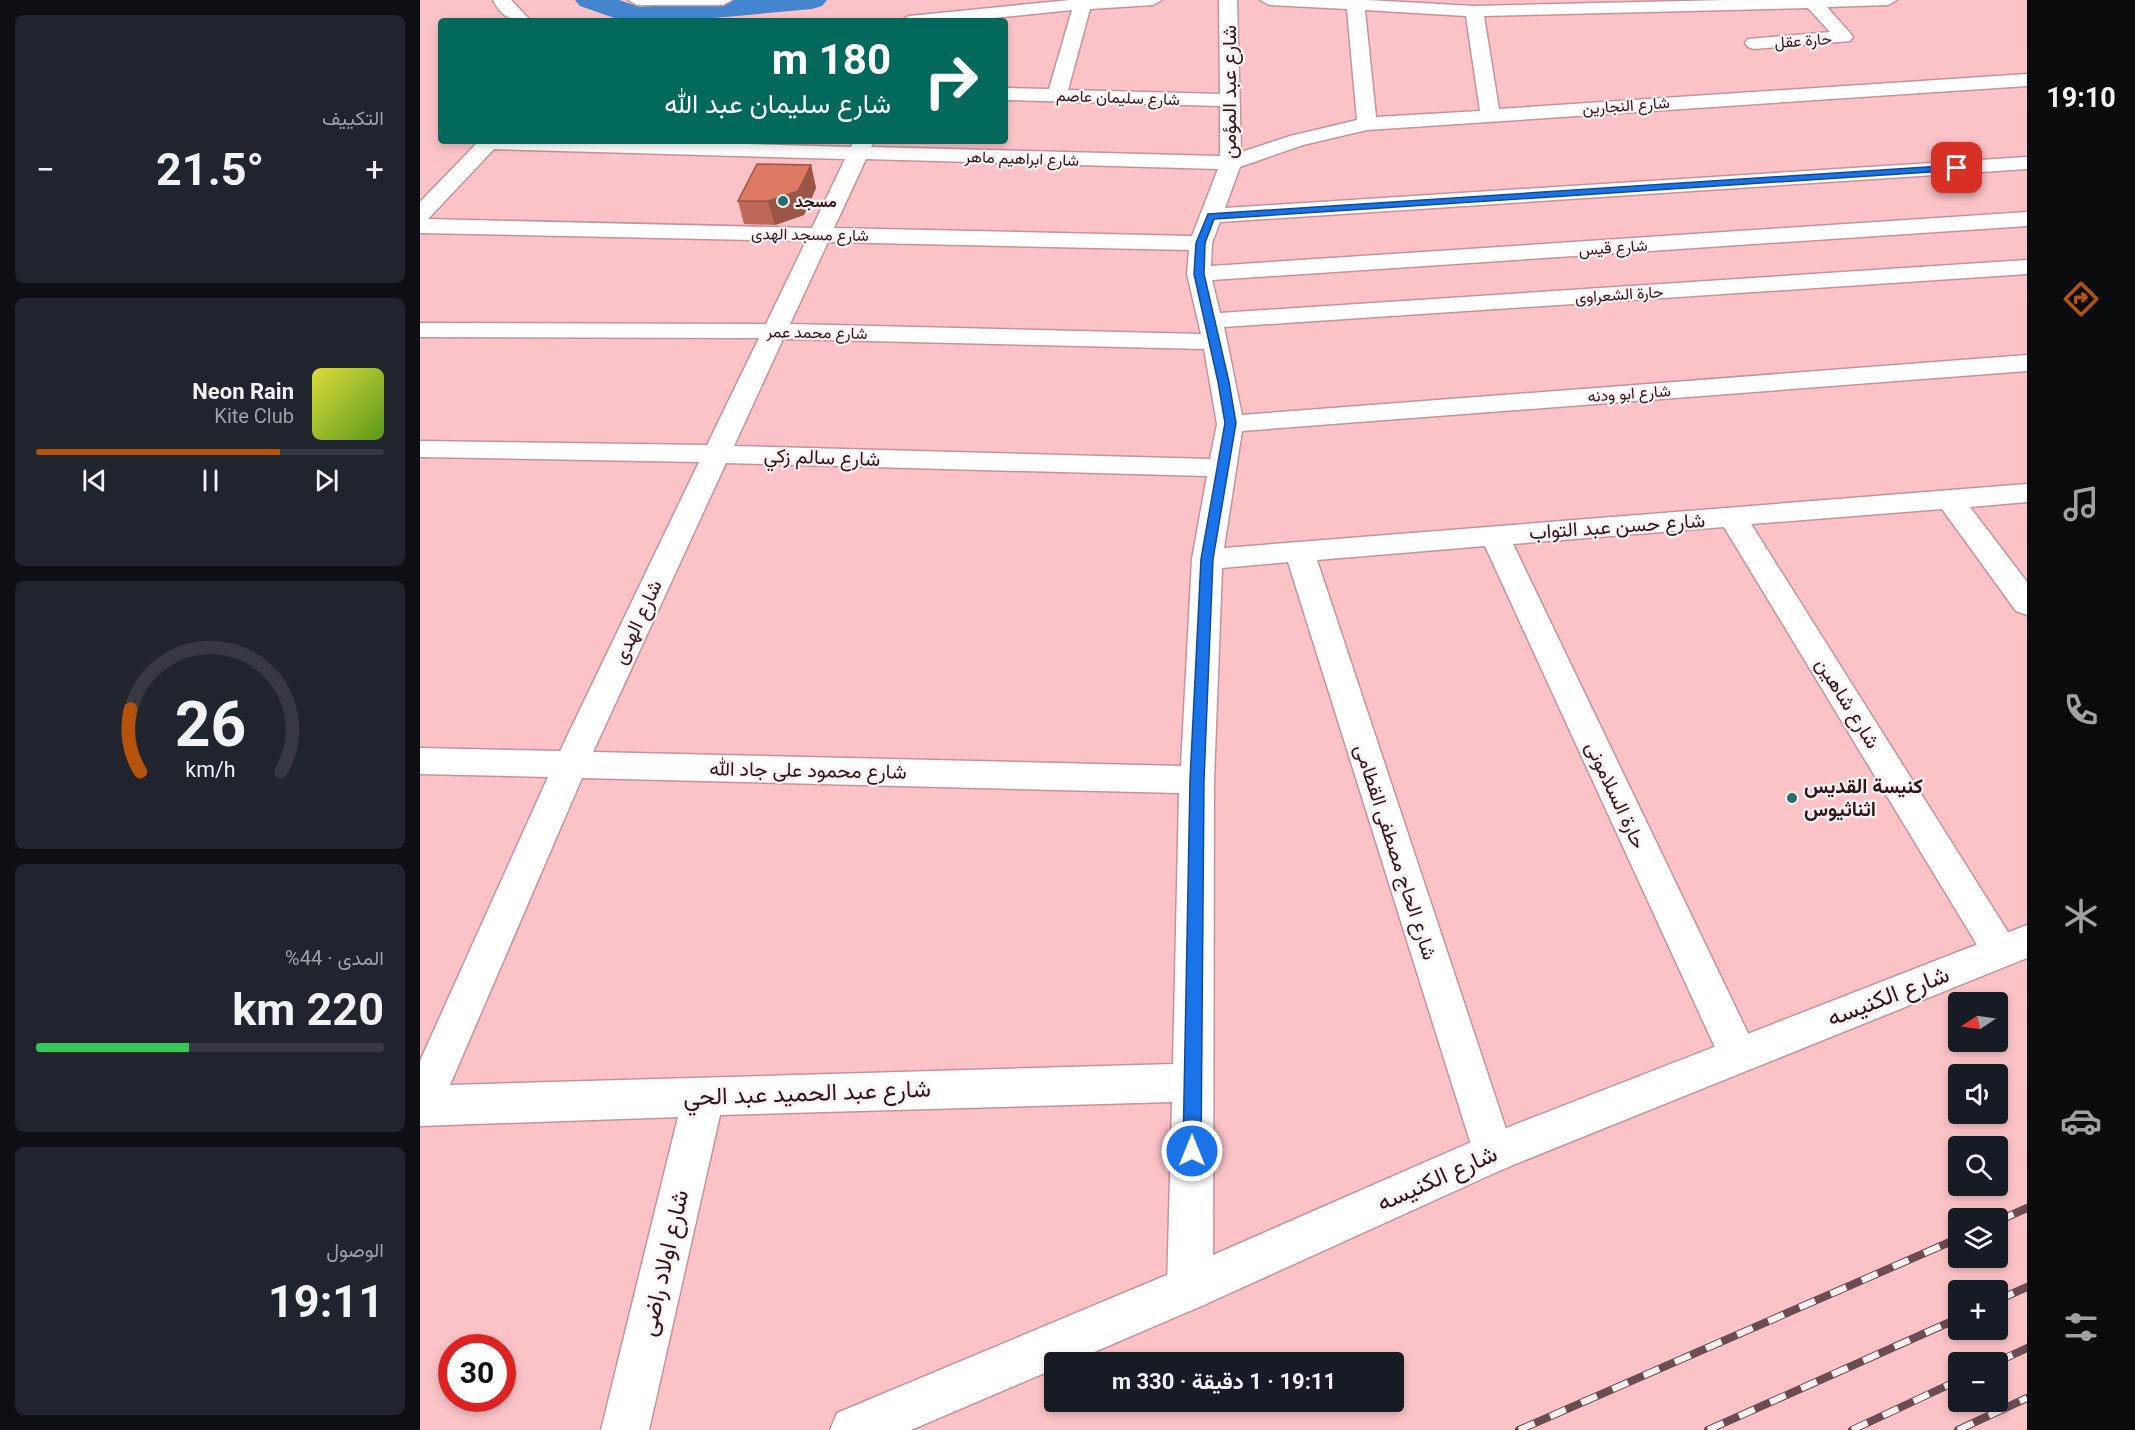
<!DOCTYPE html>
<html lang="ar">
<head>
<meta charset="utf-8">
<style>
  body { margin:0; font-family:Roboto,Vazirmatn,sans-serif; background:#20242c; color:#f1f3f6; direction:rtl; height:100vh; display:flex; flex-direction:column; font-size:22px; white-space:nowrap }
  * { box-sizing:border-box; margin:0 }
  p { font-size:20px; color:#9ea1a6 }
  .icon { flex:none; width:33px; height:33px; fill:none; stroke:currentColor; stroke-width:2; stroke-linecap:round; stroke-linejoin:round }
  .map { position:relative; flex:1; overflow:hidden; direction:ltr }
  .panel { display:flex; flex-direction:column; gap:15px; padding:15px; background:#0d0f14; width:420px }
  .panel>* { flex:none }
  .banner { position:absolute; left:18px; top:18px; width:570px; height:126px; border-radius:6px; box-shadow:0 3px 9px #0003; direction:rtl; background:#00695c; color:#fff; overflow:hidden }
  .needle { width:39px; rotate:257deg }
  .controls { position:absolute; left:1528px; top:992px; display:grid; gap:12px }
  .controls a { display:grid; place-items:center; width:60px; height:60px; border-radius:6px; background:#171b24; box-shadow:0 3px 9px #0003; font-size:30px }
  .speed { position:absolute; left:18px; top:1334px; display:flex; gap:12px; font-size:30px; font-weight:700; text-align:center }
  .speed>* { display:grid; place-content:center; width:78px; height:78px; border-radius:50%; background:#171b24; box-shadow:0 3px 9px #0003; line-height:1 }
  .speed .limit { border:9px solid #d22; background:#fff; color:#111 }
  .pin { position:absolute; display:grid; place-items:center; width:51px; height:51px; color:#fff; margin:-26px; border-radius:12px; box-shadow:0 3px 9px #0006 }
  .me { position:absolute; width:66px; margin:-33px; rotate:0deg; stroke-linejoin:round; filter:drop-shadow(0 0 4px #0008) }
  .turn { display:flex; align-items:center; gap:21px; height:126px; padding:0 18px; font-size:27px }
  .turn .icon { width:78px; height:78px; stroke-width:2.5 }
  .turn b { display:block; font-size:42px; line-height:51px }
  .big { font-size:45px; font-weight:700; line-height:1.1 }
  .panel .tile { flex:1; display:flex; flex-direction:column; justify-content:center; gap:9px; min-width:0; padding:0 21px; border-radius:9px; background:#20242c }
  .panel .dial { align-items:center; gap:0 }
  .dial svg { height:156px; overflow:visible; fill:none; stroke:#363941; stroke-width:7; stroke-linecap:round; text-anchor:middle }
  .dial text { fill:#f1f3f6; stroke:none }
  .song { display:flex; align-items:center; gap:18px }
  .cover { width:72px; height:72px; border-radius:9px; background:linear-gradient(135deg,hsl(60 70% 55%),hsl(90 70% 35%)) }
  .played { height:6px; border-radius:3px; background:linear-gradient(90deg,#b45309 70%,#363941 70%) }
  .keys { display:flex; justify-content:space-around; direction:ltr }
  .heat { display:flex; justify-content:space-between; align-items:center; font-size:33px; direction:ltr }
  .charge { height:9px; border-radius:4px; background:linear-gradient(90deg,#34c759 44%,#363941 0) }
  .trip { position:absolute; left:624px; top:1352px; width:360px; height:60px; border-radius:6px; background:#171b24; box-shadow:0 3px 9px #0003; font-weight:700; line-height:60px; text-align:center; direction:rtl }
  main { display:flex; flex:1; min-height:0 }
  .tab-bar { display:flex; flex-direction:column; width:108px; justify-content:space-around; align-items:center; background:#090b0e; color:#9ea1a6 }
  .tab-bar .icon { width:42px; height:42px }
  .tab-bar .current { color:#b45309 }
  .tab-bar b { font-size:27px; color:#f1f3f6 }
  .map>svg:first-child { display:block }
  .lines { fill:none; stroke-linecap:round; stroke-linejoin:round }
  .canal { fill:#4386cf; fill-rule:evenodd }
  .street-casing { stroke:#c79297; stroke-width:3 }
  .secondary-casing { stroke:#c79297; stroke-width:3 }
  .street { fill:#fff; fill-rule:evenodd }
  .secondary { fill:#fff; fill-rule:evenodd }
  .rail-casing { stroke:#6b4c50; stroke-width:8 }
  .rail { stroke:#fdf1f2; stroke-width:6; stroke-dasharray:17; stroke-linecap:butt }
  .wall { fill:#bf6856 }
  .shaded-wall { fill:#9b5546 }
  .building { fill:#de7964; stroke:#9b5546; stroke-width:1.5 }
  .route { fill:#1a73e8; stroke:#114b97; stroke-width:1.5 }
  .poi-dot { fill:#246f6d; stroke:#fdf1f2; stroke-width:2 }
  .labels { text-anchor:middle; stroke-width:4.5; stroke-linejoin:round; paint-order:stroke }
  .far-street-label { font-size:16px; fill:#2c181b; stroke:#fdf1f2 }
  .far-poi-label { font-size:16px; font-weight:bold; fill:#2c181b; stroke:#fdf1f2; text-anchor:start }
  .street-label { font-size:20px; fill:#2c181b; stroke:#fdf1f2 }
  .poi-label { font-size:20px; font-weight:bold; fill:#2c181b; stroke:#fdf1f2; text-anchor:start }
  .near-street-label { font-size:24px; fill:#2c181b; stroke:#fdf1f2 }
</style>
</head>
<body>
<main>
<nav class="tab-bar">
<b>19:10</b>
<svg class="icon current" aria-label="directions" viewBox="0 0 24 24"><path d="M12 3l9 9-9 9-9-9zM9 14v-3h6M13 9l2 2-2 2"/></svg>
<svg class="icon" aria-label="music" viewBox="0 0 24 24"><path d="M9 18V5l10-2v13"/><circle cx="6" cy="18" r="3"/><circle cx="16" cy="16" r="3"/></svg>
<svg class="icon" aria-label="phone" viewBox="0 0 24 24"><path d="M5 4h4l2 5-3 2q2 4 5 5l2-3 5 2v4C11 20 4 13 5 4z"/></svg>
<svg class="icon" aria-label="climate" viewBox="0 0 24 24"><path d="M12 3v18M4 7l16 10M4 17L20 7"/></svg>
<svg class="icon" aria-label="car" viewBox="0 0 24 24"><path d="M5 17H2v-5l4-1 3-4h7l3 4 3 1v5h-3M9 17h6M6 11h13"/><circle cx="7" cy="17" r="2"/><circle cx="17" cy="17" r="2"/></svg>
<svg class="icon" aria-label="filters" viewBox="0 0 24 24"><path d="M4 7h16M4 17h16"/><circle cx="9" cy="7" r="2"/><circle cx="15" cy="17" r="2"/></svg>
</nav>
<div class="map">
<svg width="1607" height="1430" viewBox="0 0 1607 1430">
  <rect width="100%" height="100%" fill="#fbc3c8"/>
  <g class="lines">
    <!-- canal -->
    <path class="canal" d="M155 0H199L220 7 295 0H407L402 6 392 9 261 21H203L160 6Z"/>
    <defs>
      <g id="street">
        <path d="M73 0H91L111 21C92 21 82 18 73 0Z"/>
        <path d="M208 0H312L303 5H217Z"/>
        <path d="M650 0H742L733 5 670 9 648 90 800 94 799 0H817L821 152 870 136 937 120 927 9 849 5 840 0H947L1054 6 1307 0H1477L1468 5 1407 7 1430 33 1433 37 1430 41 1334 49 1328 47 1325 43 1328 39 1410 32 1388 8 1064 16 1079 109 1607 74V86L947 130 883 145 820 167 805 208 1607 157V169L800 222 792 243 791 266 1607 212V226L792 280 800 313 1607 260V274L804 327 822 415 1607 355V371L822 431 804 548 1607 484V502L1550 507 1607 582V615L1596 611 1522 509 1331 524 1600 951 1594 963 1581 967 1568 963 1304 527 1093 544 1338 1054 1332 1067 1318 1072 1304 1067 1065 546 897 560 1094 1153 1088 1167 1073 1173 1058 1167 868 562 802 568 794 780 793 1288 786 1304 770 1311 754 1304 747 1288 752 1102 300 1115 229 1430H181L258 1117 0 1126V1061L128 777 0 774V748L140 751 279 462 0 457V441L287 445 339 338 0 337V323L346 324 386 241 0 233V202L59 141H224L431 147 434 141H454L451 147 800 156V106L585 100V88L629 89 652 10 544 21H480L489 16ZM945 10 1046 16 1060 111 956 117ZM74 149 425 159 392 228 8 219ZM446 159 798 169 772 236 414 228ZM408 242 769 250 767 274 781 334 370 324ZM363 339 784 349 797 424 790 459 314 446ZM306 463 787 476 772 559 761 766 173 752ZM162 778 759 793 753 1064 30 1085Z"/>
      </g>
      <path id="secondary" d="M1607 925V958L1088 1167 786 1304 651 1362H634V1369L491 1430H410L417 1413 754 1272 1058 1139Z"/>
    </defs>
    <!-- street casing -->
    <use href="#street" class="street-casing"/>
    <!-- secondary casing -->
    <use href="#secondary" class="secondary-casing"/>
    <!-- street -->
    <use href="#street" class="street"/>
    <!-- secondary -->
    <use href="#secondary" class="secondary"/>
    <defs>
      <g id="rail">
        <path d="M1578 1221 1607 1208"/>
        <path d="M1578 1300 1607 1287"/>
        <path d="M1577 1362 1607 1348"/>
        <path d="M1099 1430 1539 1238"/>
        <path d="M1288 1430 1539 1318"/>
        <path d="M1432 1430 1539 1380"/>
        <path d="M1538 1430 1607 1398"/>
      </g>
    </defs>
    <!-- rail casing -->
    <use href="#rail" class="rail-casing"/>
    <!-- rail -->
    <use href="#rail" class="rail"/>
  </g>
  <!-- wall -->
  <path class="wall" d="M391 165 396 188 384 215 355 225 324 224 318 201Z"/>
  <!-- shaded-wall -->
  <path class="shaded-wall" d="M391 165 396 188 384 215 355 225 348 201Z"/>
  <!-- building -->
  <path class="building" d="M337 164 391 165 378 191 348 201H318Z"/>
  <!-- route -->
  <path class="route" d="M1537 165 1541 168 1540 170 794 219 785 243 784 274 809 382 816 423 793 559 784 780 781 1151 778 1157 772 1159 766 1157 763 1151 770 780 781 559 805 423 798 382 774 274 776 243 788 214Z"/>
  <!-- markers -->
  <g class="poi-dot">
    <circle cx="363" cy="201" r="6"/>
    <circle cx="1372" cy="798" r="6"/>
  </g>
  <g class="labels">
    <!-- far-street labels -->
    <g class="far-street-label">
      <text transform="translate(1383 40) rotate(-4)" y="6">حارة عقل</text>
      <text transform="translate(698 97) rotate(2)" y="6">شارع سليمان عاصم</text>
      <text transform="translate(1206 105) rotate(-4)" y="6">شارع النجارين</text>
      <text transform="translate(602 158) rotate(2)" y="6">شارع ابراهيم ماهر</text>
      <text transform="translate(390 234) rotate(1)" y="6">شارع مسجد الهدى</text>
      <text transform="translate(1193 247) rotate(-4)" y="6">شارع قيس</text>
      <text transform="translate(1199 294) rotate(-4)" y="6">حارة الشعراوى</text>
      <text transform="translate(397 332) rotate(1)" y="6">شارع محمد عمر</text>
      <text transform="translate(1209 393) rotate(-4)" y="6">شارع ابو ودنه</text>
    </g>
    <!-- far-poi labels -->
    <g class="far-poi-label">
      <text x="375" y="207">مسجد</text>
    </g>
    <!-- street labels -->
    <g class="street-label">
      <text transform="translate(809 92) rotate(-90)" y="7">شارع عبد المؤمن</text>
      <text transform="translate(402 457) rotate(2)" y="7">شارع سالم زكي</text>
      <text transform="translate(1197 526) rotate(-4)" y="7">شارع حسن عبد التواب</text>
      <text transform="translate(217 622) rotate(-65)" y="7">شارع الهدى</text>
      <text transform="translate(1428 703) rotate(58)" y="7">شارع شاهين</text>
      <text transform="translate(388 770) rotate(1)" y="7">شارع محمود على جاد الله</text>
      <text transform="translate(1196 795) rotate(65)" y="7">حارة السلامونى</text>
      <text transform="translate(976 852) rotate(72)" y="7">شارع الحاج مصطفى القطامى</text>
    </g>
    <!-- poi labels -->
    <g class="poi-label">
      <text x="1384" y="793">كنيسة القديس<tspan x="1384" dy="23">اثناثيوس</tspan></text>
    </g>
    <!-- near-street labels -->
    <g class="near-street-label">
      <text transform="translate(1468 996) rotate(-21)" y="8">شارع الكنيسه</text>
      <text transform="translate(387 1093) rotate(-2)" y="8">شارع عبد الحميد عبد الحي</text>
      <text transform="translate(1017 1178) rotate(-24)" y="8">شارع الكنيسه</text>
      <text transform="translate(244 1263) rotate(-77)" y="8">شارع اولاد راضى</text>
    </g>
  </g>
</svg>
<div class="controls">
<a><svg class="needle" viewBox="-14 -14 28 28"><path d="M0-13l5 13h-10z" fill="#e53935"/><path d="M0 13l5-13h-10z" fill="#9ea1a6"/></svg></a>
<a><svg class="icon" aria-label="sound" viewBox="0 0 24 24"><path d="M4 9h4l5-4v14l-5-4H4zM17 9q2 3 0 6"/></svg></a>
<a><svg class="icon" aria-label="search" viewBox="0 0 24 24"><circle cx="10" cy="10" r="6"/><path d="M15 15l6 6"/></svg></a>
<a><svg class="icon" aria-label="layers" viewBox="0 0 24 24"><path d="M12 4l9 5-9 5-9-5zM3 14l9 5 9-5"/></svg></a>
<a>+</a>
<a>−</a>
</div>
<div class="speed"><div class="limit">30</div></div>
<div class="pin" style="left:1537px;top:168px;background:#d93025"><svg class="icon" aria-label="arrive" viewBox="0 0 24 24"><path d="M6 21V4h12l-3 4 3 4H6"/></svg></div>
<svg class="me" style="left:772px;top:1151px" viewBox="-20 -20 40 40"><circle r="17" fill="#1a73e8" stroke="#fff" stroke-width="3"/><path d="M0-11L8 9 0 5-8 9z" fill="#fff"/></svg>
<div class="trip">19:11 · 1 دقيقة · 330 m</div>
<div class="banner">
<div class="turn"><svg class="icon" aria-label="right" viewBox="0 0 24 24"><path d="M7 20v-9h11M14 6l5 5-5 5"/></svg><div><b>180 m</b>شارع سليمان عبد الله</div></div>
</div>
</div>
<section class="panel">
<div class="tile"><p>التكييف</p>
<div class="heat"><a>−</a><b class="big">21.5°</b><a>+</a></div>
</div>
<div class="tile">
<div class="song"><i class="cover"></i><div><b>Neon Rain</b><p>Kite Club</p></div></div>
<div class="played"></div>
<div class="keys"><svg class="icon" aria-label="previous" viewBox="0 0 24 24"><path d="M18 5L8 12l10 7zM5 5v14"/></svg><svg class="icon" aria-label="pause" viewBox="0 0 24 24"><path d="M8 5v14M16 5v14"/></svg><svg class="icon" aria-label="next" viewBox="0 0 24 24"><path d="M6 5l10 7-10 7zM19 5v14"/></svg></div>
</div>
<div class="tile dial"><svg viewBox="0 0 100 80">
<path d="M14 69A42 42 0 1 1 86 69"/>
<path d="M14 69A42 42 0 0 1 9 37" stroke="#b45309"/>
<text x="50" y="56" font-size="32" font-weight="700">26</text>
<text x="50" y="72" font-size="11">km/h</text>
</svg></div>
<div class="tile"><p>المدى · 44%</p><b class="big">220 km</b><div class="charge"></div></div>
<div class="tile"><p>الوصول</p><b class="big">19:11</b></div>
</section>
</main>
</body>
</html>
